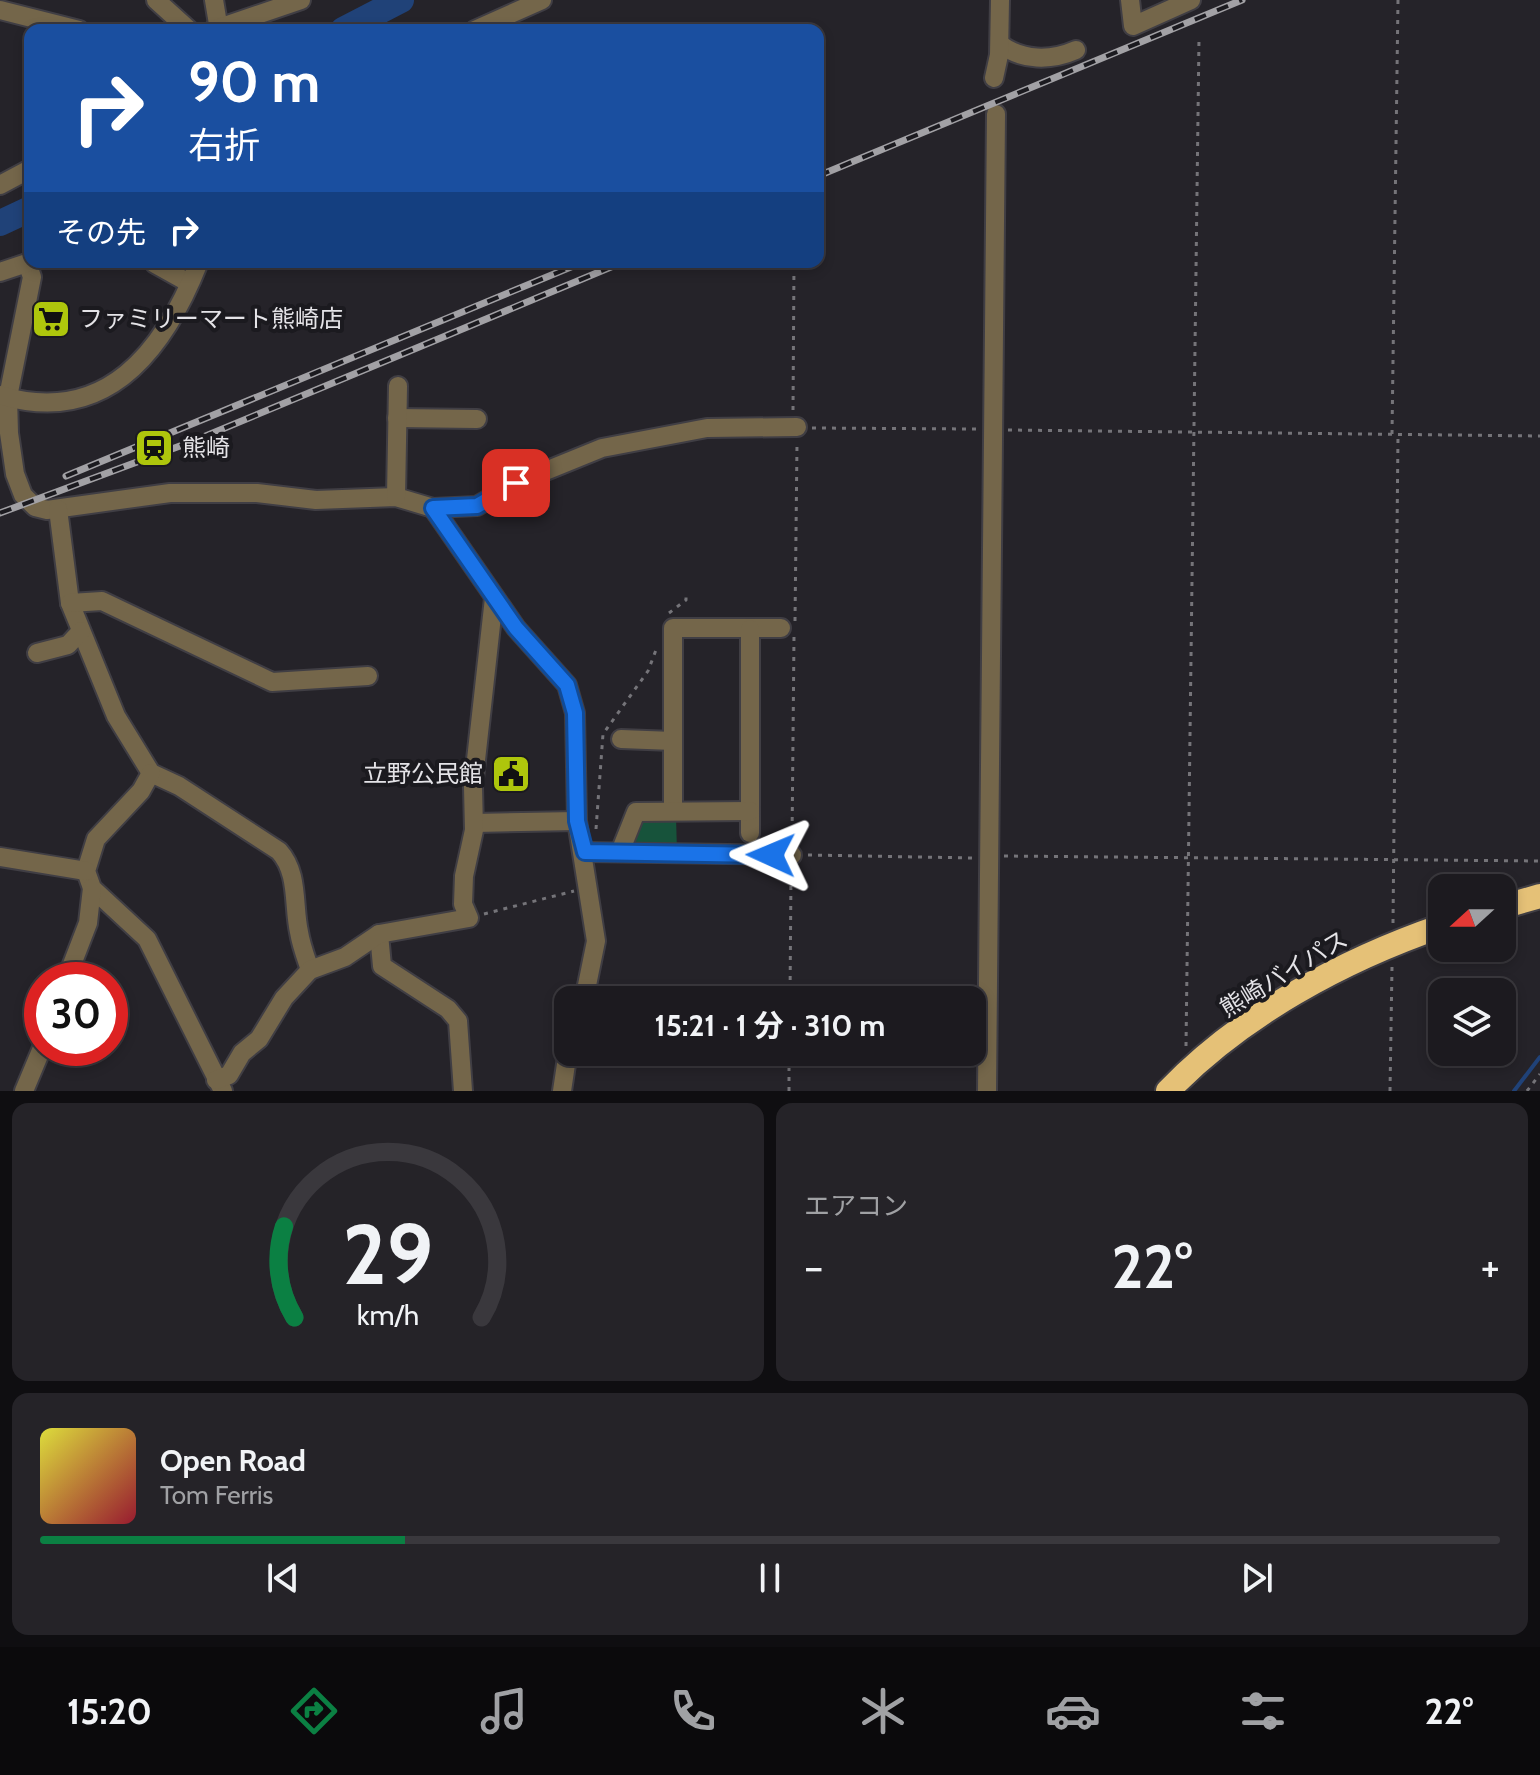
<!DOCTYPE html>
<html lang="ja">
<head>
<meta charset="utf-8">
<style>
  body { margin:0; font-family:Cabin,"Noto Sans JP",sans-serif; background:#252328; color:#f1f3f6; height:100vh; display:flex; flex-direction:column; font-size:30px; white-space:nowrap }
  * { box-sizing:border-box; margin:0 }
  p { font-size:26px; color:#a0a1a4 }
  .icon { flex:none; width:44px; height:44px; fill:none; stroke:currentColor; stroke-width:2; stroke-linecap:round; stroke-linejoin:round }
  .map { position:relative; height:1091px; overflow:hidden }
  .side { display:flex; flex-direction:column; gap:12px; padding:12px; background:#0f0e11; flex:1 }
  .side>* { flex:none }
  .top-card { position:absolute; left:24px; top:24px; width:800px; height:244px; border-radius:16px; box-shadow:0 4px 12px #0003,0 0 0 2px #3a383d; background:#1a4fa0; color:#fff; overflow:hidden }
  .needle { width:52px; rotate:249deg }
  .buttons { position:absolute; left:1428px; top:874px; display:grid; gap:16px }
  .buttons a { display:grid; place-items:center; width:88px; height:88px; border-radius:16px; background:#1c1a1f; box-shadow:0 4px 12px #0003,0 0 0 2px #3a383d; font-size:40px }
  .speed { position:absolute; left:24px; top:962px; display:flex; gap:16px; font-size:40px; font-weight:700; text-align:center }
  .speed>* { display:grid; place-content:center; width:104px; height:104px; border-radius:50%; background:#1c1a1f; box-shadow:0 4px 12px #0003,0 0 0 2px #3a383d; line-height:1 }
  .speed .limit { border:12px solid #d22; background:#fff; color:#111 }
  .pin { position:absolute; display:grid; place-items:center; width:68px; height:68px; color:#fff; margin:-34px; border-radius:16px; box-shadow:0 4px 12px #0006 }
  .me { position:absolute; width:88px; margin:-44px; rotate:271deg; stroke-linejoin:round; filter:drop-shadow(0 0 6px #0008) }
  .turn { display:flex; align-items:center; gap:28px; height:168px; padding:0 32px; font-size:36px }
  .turn .icon { width:104px; height:104px; stroke-width:2.5 }
  .turn b { display:block; font-size:56px; line-height:68px }
  .then { display:flex; align-items:center; height:76px; padding:0 32px; background:#0003; gap:16px; font-size:30px }
  .big { font-size:60px; font-weight:700; line-height:1.1 }
  .side .card { flex:1; display:flex; flex-direction:column; justify-content:center; gap:12px; min-width:0; padding:0 28px; border-radius:16px; background:#252328 }
  .side .dial { align-items:center; gap:0 }
  .dial svg { height:208px; overflow:visible; fill:none; stroke:#3a383d; stroke-width:7; stroke-linecap:round; text-anchor:middle }
  .dial text { fill:#f1f3f6; stroke:none }
  .song { display:flex; align-items:center; gap:24px }
  .cover { width:96px; height:96px; border-radius:12px; background:linear-gradient(135deg,hsl(60 70% 55%),hsl(350 70% 35%)) }
  .played { height:8px; border-radius:4px; background:linear-gradient(90deg,#0b8043 25%,#3a383d 25%) }
  .keys { display:flex; justify-content:space-around; direction:ltr }
  .heat { display:flex; justify-content:space-between; align-items:center; font-size:44px; direction:ltr }
  .side .tiles { flex:1; display:grid; gap:12px; grid-template-columns:1fr 1fr }
  .card:last-child { grid-column:span 2 }
  .trip { position:absolute; left:554px; top:986px; width:432px; height:80px; border-radius:16px; background:#1c1a1f; box-shadow:0 4px 12px #0003,0 0 0 2px #3a383d; font-weight:700; line-height:80px; text-align:center }
  .tabs { display:flex; height:128px; justify-content:space-around; align-items:center; background:#0b0a0c; color:#a0a1a4 }
  .tabs .icon { width:56px; height:56px }
  .tabs .current { color:#0b8043 }
  .tabs b { font-size:36px; color:#f1f3f6 }
  .map>svg:first-child { display:block }
  .green { fill:#17533b }
  .lines { fill:none; stroke-linecap:round; stroke-linejoin:round }
  .stream { stroke:#204278; stroke-width:4 }
  .river { stroke:#204278; stroke-width:26 }
  .minor-casing { stroke:#403e44; stroke-width:22 }
  .highway-casing { stroke:#403e44; stroke-width:28 }
  .path { stroke:#757479; stroke-width:3; stroke-dasharray:4 6; stroke-linecap:butt }
  .minor { stroke:#74664a; stroke-width:18 }
  .highway { stroke:#e5c177; stroke-width:24 }
  .rail-casing { stroke:#a2a1a5; stroke-width:7 }
  .rail { stroke:#1b1a1f; stroke-width:4; stroke-dasharray:12; stroke-linecap:butt }
  .route-casing { stroke:#114b97; stroke-width:20 }
  .route { stroke:#1a73e8; stroke-width:14 }
  .labels { text-anchor:middle; stroke-width:8; stroke-linejoin:round; paint-order:stroke }
  .poi-label { font-size:24px; fill:#e4e3e7; stroke:#1b1a1f; text-anchor:start }
  .street-label { font-size:24px; fill:#e4e3e7; stroke:#1b1a1f }
</style>
</head>
<body>
<div class="map">
<svg width="1540" height="1091" viewBox="0 0 1540 1091">
  <rect width="100%" height="100%" fill="#252329"/>
  <!-- green -->
  <path class="green" d="M676 817 677 851 629 845 638 819Z"/>
  <g class="lines">
    <!-- stream -->
    <path class="stream" d="M1514 1091 1540 1057"/>
    <!-- river -->
    <g class="river">
      <path d="M343 30 401 0"/>
      <path d="M0 223 30 209"/>
    </g>
    <defs>
      <g id="minor">
        <path d="M156 0 189 30"/>
        <path d="M214 0 219 30"/>
        <path d="M1130 0 1133 26 1191 0"/>
        <path d="M0 10 79 30"/>
        <path d="M213 30 301 0"/>
        <path d="M475 30 542 0"/>
        <path d="M1000 44C1022 61 1051 61 1076 50"/>
        <path d="M994 78 999 55 1000 0"/>
        <path d="M0 185 30 169"/>
        <path d="M27 263 32 277 8 397 9 433 15 474 23 495 35 507 47 510 170 493H257L316 500 396 497 433 508 477 506 516 483 602 448 707 428 797 427"/>
        <path d="M155 264 189 283"/>
        <path d="M0 272 30 262"/>
        <path d="M0 395C106 427 164 351 199 262"/>
        <path d="M397 418 477 419"/>
        <path d="M396 497 398 386"/>
        <path d="M433 508 516 628 567 685 575 713 577 821 596 941 584 1000"/>
        <path d="M58 509 70 603 116 716 151 773 179 786 279 851C299 873 293 905 299 932 301 945 306 958 310 970"/>
        <path d="M70 603 102 601 272 682 368 676"/>
        <path d="M37 653 68 645 81 631"/>
        <path d="M621 739 673 741"/>
        <path d="M151 773 141 791 96 839 86 871 92 888 147 939 223 1091"/>
        <path d="M673 811V628H781"/>
        <path d="M474 823 577 821"/>
        <path d="M750 833V629"/>
        <path d="M585 852 792 855"/>
        <path d="M620 852 636 812 750 811"/>
        <path d="M0 857 86 871"/>
        <path d="M379 934 382 966 448 1009 458 1021 463 1091"/>
        <path d="M66 980 88 923 92 888"/>
        <path d="M216 1080 229 1075 242 1053 259 1039 284 998 310 970 345 957 379 934 469 918 463 904 464 876 474 830 473 787 494 598"/>
        <path d="M24 1091 42 1048"/>
        <path d="M562 1091 568 1051"/>
        <path d="M987 1091 996 114"/>
      </g>
      <g id="highway">
        <path d="M1502 907 1540 896"/>
        <path d="M1168 1091C1241 1015 1343 960 1442 926"/>
      </g>
    </defs>
    <!-- minor casing -->
    <use href="#minor" class="minor-casing"/>
    <!-- highway casing -->
    <use href="#highway" class="highway-casing"/>
    <!-- path -->
    <g class="path">
      <path d="M793 410 794 262"/>
      <path d="M812 428 976 429"/>
      <path d="M1008 430 1540 436"/>
      <path d="M1392 434 1398 0"/>
      <path d="M669 613 686 600V594"/>
      <path d="M795 621 797 444"/>
      <path d="M596 829 603 734 648 671 656 650"/>
      <path d="M792 841 794 636"/>
      <path d="M808 855 973 858"/>
      <path d="M1004 856 1540 861"/>
      <path d="M484 914 574 891"/>
      <path d="M1393 923 1398 435"/>
      <path d="M790 1000 791 872"/>
      <path d="M1186 1046 1199 38"/>
      <path d="M789 1091V1052"/>
      <path d="M1390 1091 1392 967"/>
      <path d="M1527 1091 1540 1074"/>
    </g>
    <!-- minor -->
    <use href="#minor" class="minor"/>
    <!-- highway -->
    <use href="#highway" class="highway"/>
    <defs>
      <g id="rail">
        <path d="M818 176 1242 0"/>
        <path d="M66 476 583 262"/>
        <path d="M0 513 196 440 623 262"/>
      </g>
    </defs>
    <!-- rail casing -->
    <use href="#rail" class="rail-casing"/>
    <!-- rail -->
    <use href="#rail" class="rail"/>
  </g>
  <g class="lines">
    <defs>
      <path id="route" d="M516 483 477 506 433 508 516 628 567 685 575 713 577 821 585 852 771 855"/>
    </defs>
    <!-- route casing -->
    <use href="#route" class="route-casing"/>
    <!-- route -->
    <use href="#route" class="route"/>
  </g>
  <!-- icons -->
  <defs>
    <symbol id="supermarket-square" viewBox="-11 -11 22 22"><rect x="-9" y="-9" width="18" height="18" rx="4" fill="#aec60c" stroke="#1b1a1f"/><path d="M-6-5.5h2.5l.6 2H6L4.5 2H-2.5L-4.4-4H-6ZM-1.5 3.2a1.3 1.3 0 1 0 .1 0ZM3 3.2a1.3 1.3 0 1 0 .1 0Z" fill="#111"/></symbol>
    <symbol id="station-square" viewBox="-11 -11 22 22"><rect x="-9" y="-9" width="18" height="18" rx="4" fill="#aec60c" stroke="#1b1a1f"/><path d="M-3-6H3Q5-6 5-4V2Q5 4 3 4L4.5 6H3L1.5 4h-3L-3 6H-4.5L-3 4Q-5 4-5 2V-4Q-5-6-3-6ZM-3.5-4v3h7v-3ZM-3.5 1v1.5H-2V1ZM2 1v1.5H3.5V1Z" fill="#111"/></symbol>
    <symbol id="civic-square" viewBox="-11 -11 22 22"><rect x="-9" y="-9" width="18" height="18" rx="4" fill="#aec60c" stroke="#1b1a1f"/><path d="M-.6-6.5H3V-4.5H.6V-3L4-1V1h2V6H-6V1h2V-1L-.6-3ZM-1.2 2.5V6h2.4V2.5Z" fill="#111"/></symbol>
  </defs>
  <g fill-rule="evenodd">
    <use href="#supermarket-square" x="29" y="297" width="44" height="44"/>
    <use href="#station-square" x="132" y="426" width="44" height="44"/>
    <use href="#civic-square" x="489" y="752" width="44" height="44"/>
  </g>
  <g class="labels">
    <!-- poi labels -->
    <g class="poi-label">
      <text x="79" y="327">ファミリーマート熊崎店</text>
      <text x="182" y="456">熊崎</text>
      <text x="483" y="782" text-anchor="end">立野公民館</text>
    </g>
    <!-- street labels -->
    <g class="street-label">
      <text transform="translate(1284 974) rotate(-31)" y="8">熊崎バイパス</text>
    </g>
  </g>
</svg>
<div class="buttons">
<a><svg class="needle" viewBox="-14 -14 28 28"><path d="M0-13l5 13h-10z" fill="#e53935"/><path d="M0 13l5-13h-10z" fill="#a0a1a4"/></svg></a>
<a><svg class="icon" aria-label="layers" viewBox="0 0 24 24"><path d="M12 4l9 5-9 5-9-5zM3 14l9 5 9-5"/></svg></a>
</div>
<div class="speed"><div class="limit">30</div></div>
<div class="pin" style="left:516px;top:483px;background:#d93025"><svg class="icon" aria-label="arrive" viewBox="0 0 24 24"><path d="M6 21V4h12l-3 4 3 4H6"/></svg></div>
<svg class="me" style="left:771px;top:855px" viewBox="-20 -20 40 40"><path d="M0-17L14 15 0 8-14 15z" fill="#1a73e8" stroke="#fff" stroke-width="4"/></svg>
<div class="trip">15:21 · 1 分 · 310 m</div>
<div class="top-card">
<div class="turn"><svg class="icon" aria-label="right" viewBox="0 0 24 24"><path d="M7 20v-9h11M14 6l5 5-5 5"/></svg><div><b>90 m</b>右折</div></div>
<div class="then">その先<svg class="icon" aria-label="right" viewBox="0 0 24 24"><path d="M7 20v-9h11M14 6l5 5-5 5"/></svg></div>
</div>
</div>
<section class="side">
<div class="tiles">
<div class="card dial"><svg viewBox="0 0 100 80">
<path d="M14 69A42 42 0 1 1 86 69"/>
<path d="M14 69A42 42 0 0 1 10 34" stroke="#0b8043"/>
<text x="50" y="56" font-size="32" font-weight="700">29</text>
<text x="50" y="72" font-size="11">km/h</text>
</svg></div>
<div class="card"><p>エアコン</p>
<div class="heat"><a>−</a><b class="big">22°</b><a>+</a></div>
</div>
<div class="card">
<div class="song"><i class="cover"></i><div><b>Open Road</b><p>Tom Ferris</p></div></div>
<div class="played"></div>
<div class="keys"><svg class="icon" aria-label="previous" viewBox="0 0 24 24"><path d="M18 5L8 12l10 7zM5 5v14"/></svg><svg class="icon" aria-label="pause" viewBox="0 0 24 24"><path d="M8 5v14M16 5v14"/></svg><svg class="icon" aria-label="next" viewBox="0 0 24 24"><path d="M6 5l10 7-10 7zM19 5v14"/></svg></div>
</div>
</div>
</section>
<nav class="tabs">
<b>15:20</b>
<svg class="icon current" aria-label="directions" viewBox="0 0 24 24"><path d="M12 3l9 9-9 9-9-9zM9 14v-3h6M13 9l2 2-2 2"/></svg>
<svg class="icon" aria-label="music" viewBox="0 0 24 24"><path d="M9 18V5l10-2v13"/><circle cx="6" cy="18" r="3"/><circle cx="16" cy="16" r="3"/></svg>
<svg class="icon" aria-label="phone" viewBox="0 0 24 24"><path d="M5 4h4l2 5-3 2q2 4 5 5l2-3 5 2v4C11 20 4 13 5 4z"/></svg>
<svg class="icon" aria-label="climate" viewBox="0 0 24 24"><path d="M12 3v18M4 7l16 10M4 17L20 7"/></svg>
<svg class="icon" aria-label="car" viewBox="0 0 24 24"><path d="M5 17H2v-5l4-1 3-4h7l3 4 3 1v5h-3M9 17h6M6 11h13"/><circle cx="7" cy="17" r="2"/><circle cx="17" cy="17" r="2"/></svg>
<svg class="icon" aria-label="filters" viewBox="0 0 24 24"><path d="M4 7h16M4 17h16"/><circle cx="9" cy="7" r="2"/><circle cx="15" cy="17" r="2"/></svg>
<b>22°</b>
</nav>
</body>
</html>
